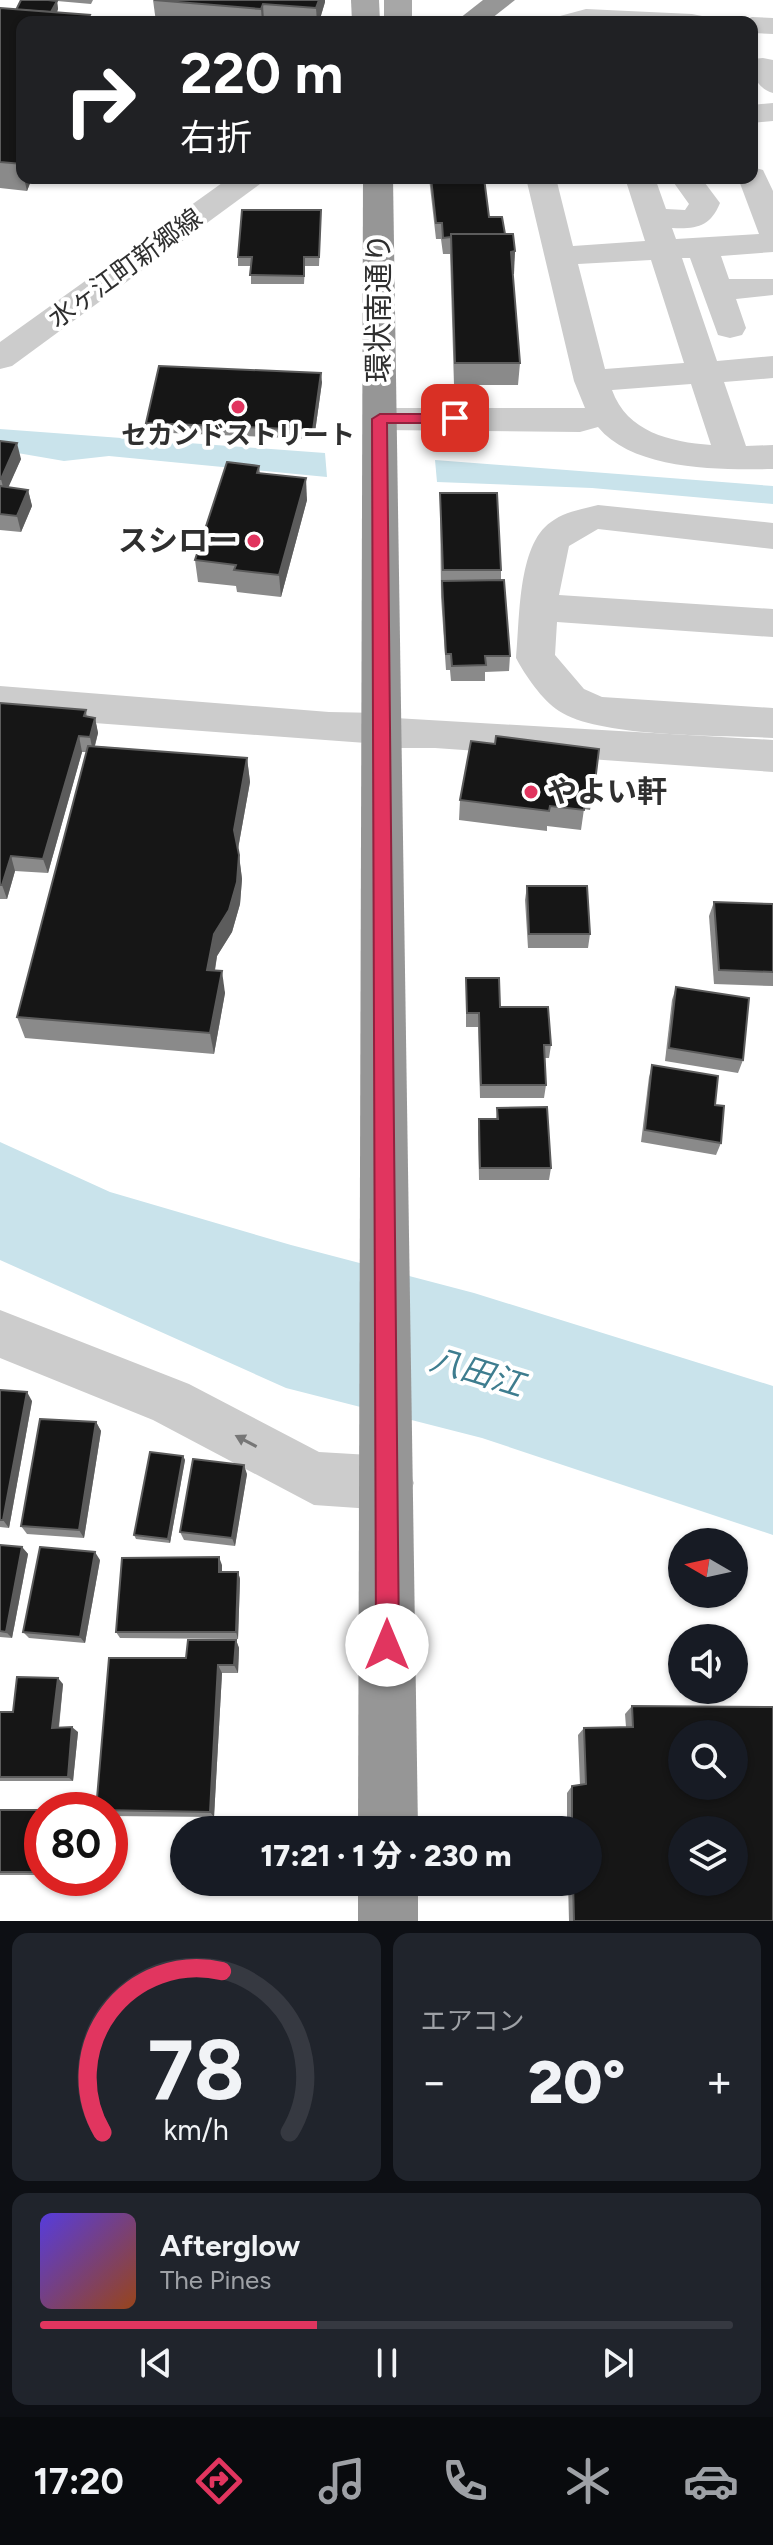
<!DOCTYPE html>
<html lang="ja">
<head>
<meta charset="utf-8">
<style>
  body { margin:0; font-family:Figtree,"Noto Sans JP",sans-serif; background:#20242c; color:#f1f3f6; height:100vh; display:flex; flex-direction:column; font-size:30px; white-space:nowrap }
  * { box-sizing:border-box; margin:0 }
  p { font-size:26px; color:#9ea1a6 }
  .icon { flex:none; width:44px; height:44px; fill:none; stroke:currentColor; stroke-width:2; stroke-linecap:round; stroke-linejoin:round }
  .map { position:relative; height:1921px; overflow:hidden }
  .drawer { display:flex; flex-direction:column; gap:12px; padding:12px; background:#0d0f14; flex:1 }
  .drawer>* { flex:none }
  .guide { position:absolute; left:16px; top:16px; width:742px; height:168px; border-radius:16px; box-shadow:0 2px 6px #0004; background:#202124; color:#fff; overflow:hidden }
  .needle { width:52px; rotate:279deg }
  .controls { position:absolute; left:668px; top:1528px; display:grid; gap:16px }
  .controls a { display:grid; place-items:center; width:80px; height:80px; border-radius:50%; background:#171b24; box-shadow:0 2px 6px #0004; font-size:40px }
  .speed { position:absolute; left:24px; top:1792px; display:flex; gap:16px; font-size:40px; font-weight:700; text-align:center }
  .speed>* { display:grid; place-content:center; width:104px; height:104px; border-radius:50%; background:#171b24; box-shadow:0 2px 6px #0004; line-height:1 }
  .speed .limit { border:12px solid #d22; background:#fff; color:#111 }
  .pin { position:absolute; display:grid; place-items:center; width:68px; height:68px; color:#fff; margin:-34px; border-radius:16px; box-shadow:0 4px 12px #0006 }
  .me { position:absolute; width:88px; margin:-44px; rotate:0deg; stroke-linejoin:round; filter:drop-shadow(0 0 6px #0008) }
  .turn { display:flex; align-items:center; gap:28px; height:168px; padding:0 32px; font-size:36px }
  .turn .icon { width:104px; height:104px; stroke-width:2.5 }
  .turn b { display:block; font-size:56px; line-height:68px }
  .big { font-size:60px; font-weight:800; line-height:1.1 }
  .drawer .widget { flex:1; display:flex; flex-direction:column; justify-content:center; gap:12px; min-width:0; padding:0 28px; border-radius:16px; background:#20242c }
  .drawer .dial { align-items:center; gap:0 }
  .dial svg { height:208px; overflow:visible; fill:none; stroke:#363941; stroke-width:7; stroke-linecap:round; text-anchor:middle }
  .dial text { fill:#f1f3f6; stroke:none }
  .song { display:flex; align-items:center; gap:24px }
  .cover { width:96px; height:96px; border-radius:12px; background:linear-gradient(135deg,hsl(250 70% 55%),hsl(20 70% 35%)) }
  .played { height:8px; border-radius:4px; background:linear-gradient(90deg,#e1355f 40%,#363941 40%) }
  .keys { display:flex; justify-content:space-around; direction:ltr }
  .heat { display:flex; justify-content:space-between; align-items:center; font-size:44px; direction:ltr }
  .drawer .tiles { flex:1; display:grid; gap:12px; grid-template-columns:1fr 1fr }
  .widget:last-child { grid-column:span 2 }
  .trip { position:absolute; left:170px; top:1816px; width:432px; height:80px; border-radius:40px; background:#171b24; box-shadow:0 2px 6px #0004; font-weight:800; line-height:80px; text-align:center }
  .menu { display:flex; height:128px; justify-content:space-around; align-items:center; background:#090b0e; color:#9ea1a6 }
  .menu .icon { width:56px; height:56px }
  .menu .on { color:#e1355f }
  .menu b { font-size:36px; color:#f1f3f6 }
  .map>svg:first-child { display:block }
  .water { fill:#c9e3eb }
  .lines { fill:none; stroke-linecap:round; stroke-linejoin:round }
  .minor { fill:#ccc; fill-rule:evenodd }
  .major { fill:#a7a7a7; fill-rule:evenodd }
  .highway { fill:#969696; fill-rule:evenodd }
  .wall { fill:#8a8a8a }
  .shaded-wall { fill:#5c5c5c }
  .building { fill:#161616; stroke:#5c5c5c; stroke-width:2; fill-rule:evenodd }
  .oneway { fill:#767676 }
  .route { fill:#e1355f; stroke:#92223e; stroke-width:2 }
  .poi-dot { fill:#e1355f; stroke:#fff; stroke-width:3 }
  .labels { text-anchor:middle; stroke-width:8; stroke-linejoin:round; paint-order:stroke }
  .far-street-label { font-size:26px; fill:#2f2f2f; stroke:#fff }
  .far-poi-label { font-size:26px; font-weight:bold; fill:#2f2f2f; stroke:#fff }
  .street-label { font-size:30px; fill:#2f2f2f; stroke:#fff }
  .poi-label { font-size:30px; font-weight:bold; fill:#2f2f2f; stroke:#fff; text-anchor:end }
  .water-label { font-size:32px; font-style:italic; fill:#3e7d8f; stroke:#fff }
</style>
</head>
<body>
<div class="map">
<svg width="773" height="1921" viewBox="0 0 773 1921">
  <rect width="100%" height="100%" fill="#fff"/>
  <!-- water -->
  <g class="water">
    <path d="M0 429 325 453 327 477 109 456 64 461 0 450Z"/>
    <path d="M435 460 773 486V504L592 488 437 482Z"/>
    <path d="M0 1142 110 1192 291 1245 474 1293 773 1386V1535L482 1438 286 1388 0 1260Z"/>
  </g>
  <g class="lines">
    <!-- minor -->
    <g class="minor">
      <path d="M586 9 692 14 702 16 706 22H556L560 16Z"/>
      <path d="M752 17 773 18V34L752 33V22H740Z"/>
      <path d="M763 58 773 60V93C756 88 752 74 752 59Z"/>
      <path d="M773 103V121L752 123V105Z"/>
      <path d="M752 167 763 170 773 191V252L721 256 729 279H773V295L736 299 746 328 742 335 730 338 718 335 690 258H682L717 361 773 356V378L724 382 746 446 773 445V469C722 470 634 471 598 427L580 432 380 430 368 427 363 419 368 411 380 408H585L574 381 526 178H556L573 246 645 241 625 178H655L666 209 685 210 689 204 674 183 677 178H709L705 183 720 203C710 227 697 229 672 228L676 239 759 234 738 178H752ZM651 260 684 363 605 369 578 264ZM691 384 711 445C670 442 627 432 612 390Z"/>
      <path d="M229 178H264L260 184 12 366 0 369V342Z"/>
      <path d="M598 505 773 523V549L598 529 569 546 559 595 773 609V637L557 622 555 655 584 689 602 697 773 708V738C720 735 600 738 559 711 542 700 525 675 516 658 520 621 517 545 551 522 564 512 582 509 598 505Z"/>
      <path d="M0 686 329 712 381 713 395 718 773 740V772L435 748H381L366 743 0 716Z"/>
      <path d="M0 1310 189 1384 319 1452 387 1456 406 1464 414 1483 406 1502 387 1510 314 1505 153 1420 0 1358Z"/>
    </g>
    <!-- major -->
    <g class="major">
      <path d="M351 0H379L380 22H352Z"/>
      <rect x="384" y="0" width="28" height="22"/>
    </g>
    <!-- highway -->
    <g class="highway">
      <path d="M483 0H515L487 22H455Z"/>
      <path d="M363 178H393L418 1830H358Z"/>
      <rect x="358" y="1882" width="60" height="39"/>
    </g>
  </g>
  <!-- wall -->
  <g class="wall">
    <path d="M21 0H93L91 4 57 1 58 9 57 13 90 15 91 22H22V178H32L27 191 0 188V8L16 10Z"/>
    <path d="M153 0H325V2L319 22H156Z"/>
    <path d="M429 178H484L489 217 505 234 515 251 513 274 520 363 518 385H454L450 254H443L441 239H436Z"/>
    <path d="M321 218 319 266H305L304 284H251V266H238V257Z"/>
    <path d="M322 382 314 439 147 432 146 423Z"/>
    <path d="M0 441 21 459 8 487 28 490 32 506 21 532 0 530Z"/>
    <path d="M259 466 260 473 307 500 281 597 237 592 236 586 198 582 195 560Z"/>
    <path d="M440 493 501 570V580L510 656 509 671 485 672V681H451L450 670H446L441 597Z"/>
    <path d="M0 703 86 710 87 717 95 718 98 733 95 746 247 758 250 782 238 849 242 879 240 904 232 932 217 956 215 971 225 993 214 1054 25 1038 17 1017 87 752H82L48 873 15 871 7 899H0Z"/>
    <path d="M471 741 594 790 590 810 584 809 581 830 547 826V831L459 820 460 800Z"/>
    <path d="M527 886 590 934 588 948H528L525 900Z"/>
    <path d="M714 902 773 904V986L714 984 709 916Z"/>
    <path d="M466 978 500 1007 551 1045 549 1058H544L546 1085 544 1098H480L478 1027H466Z"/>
    <path d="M676 987 743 1060 738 1073 665 1061 672 1000Z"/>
    <path d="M652 1065 721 1143 716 1155 641 1142 649 1077Z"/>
    <path d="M497 1108 551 1168 549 1180H479L478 1132 479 1119H496Z"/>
    <path d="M0 1390 32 1401 9 1528 0 1527Z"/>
    <path d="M96 1422 101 1431 84 1538 27 1534 21 1526Z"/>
    <path d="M183 1456 185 1460 170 1543 136 1539 134 1535Z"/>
    <path d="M247 1474 235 1546 184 1540 180 1532Z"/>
    <path d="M0 1545 22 1547 28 1554 12 1638 0 1637Z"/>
    <path d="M100 1560 85 1643 29 1638 23 1632Z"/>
    <path d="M222 1565V1572H238L240 1579 238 1639 120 1638 116 1632Z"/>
    <path d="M236 1640 239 1648 238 1673H222L214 1817 110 1816V1810L186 1658Z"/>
    <path d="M63 1684 59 1728 78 1732 73 1781H0V1712H13Z"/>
    <path d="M632 1706 773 1921H569L568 1882H588V1830H567V1793L572 1786 580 1785 578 1735 584 1728 626 1727 625 1714Z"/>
    <path d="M0 1810H56H42V1875H0Z"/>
  </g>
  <!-- shaded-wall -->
  <g class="shaded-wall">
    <path d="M319 0H325V2L319 22H317L316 8Z"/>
    <path d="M57 1 58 9 52 22H46Z"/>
    <path d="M263 4 264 22H262L261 9Z"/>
    <path d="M24 178H32L27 191Z"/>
    <path d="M515 251 514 274H510L511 252Z"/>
    <path d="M321 373 322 382 314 439 313 430Z"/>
    <path d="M17 443 21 459 5 495 1 479Z"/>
    <path d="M306 478 307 500 281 597 279 575Z"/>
    <path d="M28 490 32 506 21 532 17 516Z"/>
    <path d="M95 718 98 733 93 752 90 737Z"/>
    <path d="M79 736 82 752 48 873 43 859Z"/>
    <path d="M247 758 250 782 237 854 234 830Z"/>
    <path d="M239 855 242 879 240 904 232 932 217 956 211 992 207 970 214 934Z"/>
    <path d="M11 856 15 871 7 899 2 885Z"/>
    <path d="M222 971 225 993 214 1054 210 1033Z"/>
    <path d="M27 1392 32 1401 9 1528 3 1520Z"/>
    <path d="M96 1422 101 1431 84 1538 79 1530Z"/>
    <path d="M183 1456 185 1460 170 1543 168 1539Z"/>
    <path d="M244 1465 247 1474 235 1546 232 1538Z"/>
    <path d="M22 1547 28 1554 12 1638 6 1632Z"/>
    <path d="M95 1552 100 1560 85 1643 80 1637Z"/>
    <path d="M219 1557 222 1565V1579L219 1572Z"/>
    <path d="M238 1572 240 1579 238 1639 236 1632Z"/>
    <path d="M236 1640 239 1648 238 1673 234 1665Z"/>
    <path d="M218 1665 222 1673 214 1817 210 1812Z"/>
    <path d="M58 1678 63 1684 58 1733 52 1728Z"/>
    <path d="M72 1727 78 1732 73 1781 68 1777Z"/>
  </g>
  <!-- building -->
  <g class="building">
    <path d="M21 0H48L57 1 51 12 16 10Z"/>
    <path d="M154 0H319L316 8 263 4 261 9Z"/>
    <path d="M0 8 90 15 87 22H22V164L0 162Z"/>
    <path d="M431 178H484L489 217H502L505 234H451V237L443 238 442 223H436Z"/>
    <path d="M242 210H321L319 257H304V276L250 275 252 257H238Z"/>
    <path d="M451 234H513L515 251 511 252 520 363H455Z"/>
    <path d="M159 366 321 373 313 430 146 423Z"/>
    <path d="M0 441 17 443 1 479H0Z"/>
    <path d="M227 462 259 466 257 473 306 478 279 575 234 570 236 565 195 560Z"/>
    <path d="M0 486 28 490 17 516 0 514Z"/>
    <path d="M440 493H497L501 570H443Z"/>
    <path d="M504 580 510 656H485L486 665 452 666 451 654H446L442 581Z"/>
    <path d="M0 703 86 710 84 716 95 718 90 737 79 736 43 859 11 856 2 885H0Z"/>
    <path d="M496 736 599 749 594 790 587 789 584 810 550 806 549 811 460 800 471 741 495 744Z"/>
    <path d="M88 746 247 758 234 830 239 855 237 882 229 910 214 934 207 970 222 971 210 1033 17 1017Z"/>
    <path d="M527 886H587L590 934H529Z"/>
    <path d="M714 902 773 904V972L719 970Z"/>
    <path d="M466 978H499L500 1007H548L551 1045H544L546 1085H481L479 1013H467Z"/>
    <path d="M676 987 749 998 743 1060 669 1048Z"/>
    <path d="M652 1065 718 1076 715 1105 724 1106 721 1143 645 1130Z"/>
    <path d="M547 1107 551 1168H480L479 1119H498L497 1108Z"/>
    <path d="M0 1390 27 1392 3 1520H0Z"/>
    <path d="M40 1419 96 1422 79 1530 21 1526Z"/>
    <path d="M150 1452 183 1456 168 1539 134 1535Z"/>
    <path d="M193 1459 244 1465 232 1538 180 1532Z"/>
    <path d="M0 1545 22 1547 6 1632 0 1631Z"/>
    <path d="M40 1547 95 1552 80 1637 23 1632Z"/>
    <path d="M219 1557V1572H238L236 1632H116L122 1558Z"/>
    <path d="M188 1640H236L234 1665H218L210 1812 96 1810 109 1658H186Z"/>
    <path d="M17 1677 58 1678 52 1728 72 1727 68 1777H0V1712H13Z"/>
    <path d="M632 1706 773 1707V1921H574L573 1882H588V1830H572V1786L586 1784 584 1728 633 1727ZM682 1734H734V1786H682ZM682 1830H734V1882H682Z"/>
    <path d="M0 1810H56H42V1872H0Z"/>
  </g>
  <!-- one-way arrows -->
  <defs><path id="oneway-solid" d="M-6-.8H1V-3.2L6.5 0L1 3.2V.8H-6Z" transform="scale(2)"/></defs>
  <use class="oneway" href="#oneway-solid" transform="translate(246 1441) rotate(-152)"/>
  <!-- route -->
  <path class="route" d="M380 414H455L462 418 455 423H387L399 1645 395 1653 387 1656 379 1653 376 1645 372 419Z"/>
  <!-- markers -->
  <g class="poi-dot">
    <circle cx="238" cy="407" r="8"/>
    <circle cx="254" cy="541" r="8"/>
    <circle cx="531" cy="792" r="8"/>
  </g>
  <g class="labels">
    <!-- far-street labels -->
    <g class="far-street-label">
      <text transform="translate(125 268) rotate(-36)" y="9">水ヶ江町新郷線</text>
    </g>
    <!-- far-poi labels -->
    <g class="far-poi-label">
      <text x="238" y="444">セカンドストリート</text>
    </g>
    <!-- street labels -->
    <g class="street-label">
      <text transform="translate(379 308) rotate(-90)" y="10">環状南通り</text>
    </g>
    <!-- poi labels -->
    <g class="poi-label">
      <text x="238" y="551">スシロー</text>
      <text x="547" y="802" text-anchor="start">やよい軒</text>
    </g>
    <!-- water labels -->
    <g class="water-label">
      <text transform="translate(477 1372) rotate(17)" y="11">八田江</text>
    </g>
  </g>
</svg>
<div class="controls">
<a><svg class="needle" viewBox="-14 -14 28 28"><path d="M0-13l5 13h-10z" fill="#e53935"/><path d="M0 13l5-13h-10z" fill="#9ea1a6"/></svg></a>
<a><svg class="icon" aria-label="sound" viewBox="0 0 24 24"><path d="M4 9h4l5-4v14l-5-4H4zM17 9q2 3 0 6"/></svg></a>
<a><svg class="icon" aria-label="search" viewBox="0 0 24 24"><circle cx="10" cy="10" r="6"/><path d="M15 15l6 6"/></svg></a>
<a><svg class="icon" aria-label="layers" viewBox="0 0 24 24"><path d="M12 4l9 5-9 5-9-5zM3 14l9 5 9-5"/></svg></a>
</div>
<div class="speed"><div class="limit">80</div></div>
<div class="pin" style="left:455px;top:418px;background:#d93025"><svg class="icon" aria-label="arrive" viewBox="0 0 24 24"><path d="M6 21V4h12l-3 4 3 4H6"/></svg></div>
<svg class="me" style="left:387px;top:1645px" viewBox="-20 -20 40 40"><circle r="19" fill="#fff"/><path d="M0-13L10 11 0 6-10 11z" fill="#e1355f"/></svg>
<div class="trip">17:21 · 1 分 · 230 m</div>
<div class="guide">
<div class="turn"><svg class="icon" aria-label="right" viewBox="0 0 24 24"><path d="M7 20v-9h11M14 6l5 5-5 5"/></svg><div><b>220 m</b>右折</div></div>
</div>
</div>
<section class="drawer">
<div class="tiles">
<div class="widget dial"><svg viewBox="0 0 100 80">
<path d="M14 69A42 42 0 1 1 86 69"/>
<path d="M14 69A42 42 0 0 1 60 7" stroke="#e1355f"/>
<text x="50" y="56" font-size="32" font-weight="700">78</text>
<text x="50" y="72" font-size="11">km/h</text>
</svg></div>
<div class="widget"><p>エアコン</p>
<div class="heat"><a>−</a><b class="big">20°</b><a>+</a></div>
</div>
<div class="widget">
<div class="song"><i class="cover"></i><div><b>Afterglow</b><p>The Pines</p></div></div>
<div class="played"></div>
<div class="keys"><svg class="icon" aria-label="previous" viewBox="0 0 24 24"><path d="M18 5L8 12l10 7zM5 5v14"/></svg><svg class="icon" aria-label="pause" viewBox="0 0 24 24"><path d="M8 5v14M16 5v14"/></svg><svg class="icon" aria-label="next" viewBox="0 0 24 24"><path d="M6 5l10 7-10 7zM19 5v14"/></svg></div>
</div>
</div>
</section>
<nav class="menu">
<b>17:20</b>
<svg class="icon on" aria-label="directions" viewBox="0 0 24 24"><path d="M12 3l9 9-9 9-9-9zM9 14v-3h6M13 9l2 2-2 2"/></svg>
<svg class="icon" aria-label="music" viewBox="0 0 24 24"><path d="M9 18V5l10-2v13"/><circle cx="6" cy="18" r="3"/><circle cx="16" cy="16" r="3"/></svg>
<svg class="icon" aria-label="phone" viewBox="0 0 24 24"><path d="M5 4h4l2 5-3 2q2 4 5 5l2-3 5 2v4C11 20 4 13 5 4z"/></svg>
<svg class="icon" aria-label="climate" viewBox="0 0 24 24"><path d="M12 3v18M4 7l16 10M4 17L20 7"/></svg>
<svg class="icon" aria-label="car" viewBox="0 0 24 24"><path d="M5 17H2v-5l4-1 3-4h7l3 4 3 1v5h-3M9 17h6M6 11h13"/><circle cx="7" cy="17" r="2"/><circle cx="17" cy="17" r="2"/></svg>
</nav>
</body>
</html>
